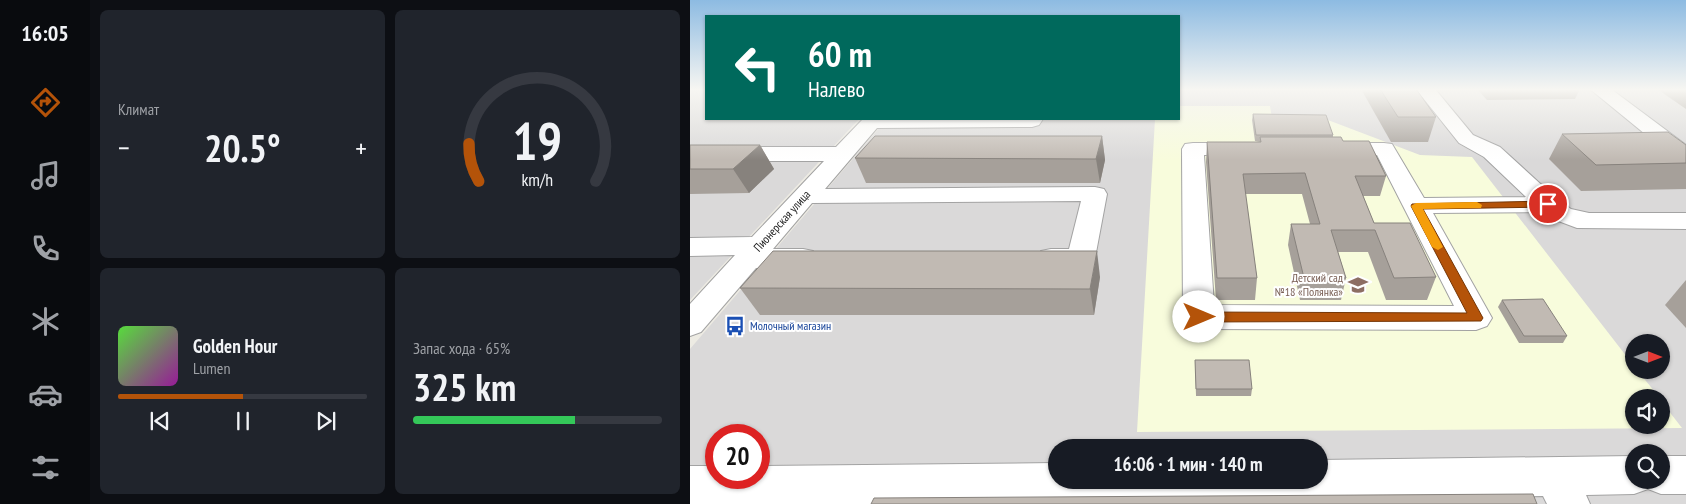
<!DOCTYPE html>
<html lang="ru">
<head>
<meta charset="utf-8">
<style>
  body { margin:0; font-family:"PT Sans Narrow",sans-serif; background:#20242c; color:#f1f3f6; height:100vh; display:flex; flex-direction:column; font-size:19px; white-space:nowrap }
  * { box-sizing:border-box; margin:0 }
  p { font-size:16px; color:#9ea1a6 }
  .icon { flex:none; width:28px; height:28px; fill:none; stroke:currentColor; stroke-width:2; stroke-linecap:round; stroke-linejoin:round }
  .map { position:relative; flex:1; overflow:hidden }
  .sheet { display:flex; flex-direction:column; gap:10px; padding:10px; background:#0d0f14; width:600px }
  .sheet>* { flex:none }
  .hud { position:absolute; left:15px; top:15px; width:475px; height:105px; border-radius:0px; box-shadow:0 1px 4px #0004; background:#00695c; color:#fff; overflow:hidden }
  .needle { width:32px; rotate:90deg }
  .tools { position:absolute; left:935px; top:334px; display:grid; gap:10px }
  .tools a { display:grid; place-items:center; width:45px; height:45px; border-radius:50%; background:#171b24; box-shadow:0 1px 4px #0004; font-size:25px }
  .speed { position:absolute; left:15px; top:424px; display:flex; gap:10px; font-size:25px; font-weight:700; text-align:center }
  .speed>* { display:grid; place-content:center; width:65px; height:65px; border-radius:50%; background:#171b24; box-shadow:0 1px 4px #0004; line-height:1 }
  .speed .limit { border:8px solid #d22; background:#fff; color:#111 }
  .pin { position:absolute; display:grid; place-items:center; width:42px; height:42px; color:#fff; margin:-21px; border:2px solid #fff; border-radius:50%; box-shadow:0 1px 5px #0007 }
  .me { position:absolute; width:55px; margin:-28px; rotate:90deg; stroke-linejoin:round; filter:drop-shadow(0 0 4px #0008) }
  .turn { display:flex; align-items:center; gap:18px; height:105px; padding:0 20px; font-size:22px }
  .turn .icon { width:65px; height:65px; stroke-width:2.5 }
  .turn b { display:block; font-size:35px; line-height:42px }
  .big { font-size:38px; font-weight:700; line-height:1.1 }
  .sheet .tile { flex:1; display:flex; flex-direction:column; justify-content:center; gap:8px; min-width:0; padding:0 18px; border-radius:8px; background:#20242c }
  .sheet .dial { align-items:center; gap:0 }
  .dial svg { height:130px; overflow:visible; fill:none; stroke:#363941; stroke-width:7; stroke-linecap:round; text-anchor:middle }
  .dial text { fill:#f1f3f6; stroke:none }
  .song { display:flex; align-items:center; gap:15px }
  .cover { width:60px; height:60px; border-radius:8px; background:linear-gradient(135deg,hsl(110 70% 55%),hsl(300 70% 35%)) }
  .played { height:5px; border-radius:2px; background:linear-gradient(90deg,#b45309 50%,#363941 50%) }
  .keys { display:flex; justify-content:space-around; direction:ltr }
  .heat { display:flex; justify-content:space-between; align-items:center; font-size:28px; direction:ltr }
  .charge { height:8px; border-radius:4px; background:linear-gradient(90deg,#34c759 65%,#363941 0) }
  .sheet .tiles { flex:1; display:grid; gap:10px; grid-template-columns:repeat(2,1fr) }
  .trip { position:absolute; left:358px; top:439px; width:280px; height:50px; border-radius:25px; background:#171b24; box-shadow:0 1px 4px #0004; font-weight:700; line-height:50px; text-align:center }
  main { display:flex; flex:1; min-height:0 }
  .dock { display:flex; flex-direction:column; width:90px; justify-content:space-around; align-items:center; background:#090b0e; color:#9ea1a6 }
  .dock .icon { width:35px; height:35px }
  .dock .on { color:#b45309 }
  .dock b { font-size:22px; color:#f1f3f6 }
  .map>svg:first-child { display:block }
  .residential { fill:#dad9d9; fill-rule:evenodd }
  .education { fill:#f8fcdc }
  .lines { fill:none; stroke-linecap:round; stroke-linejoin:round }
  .minor-casing { stroke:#a3a3a3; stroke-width:2 }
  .minor { fill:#fff; fill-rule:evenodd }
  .wall { fill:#a6a09a }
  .shaded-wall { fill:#87827d }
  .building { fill:#c1bab3; stroke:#87827d }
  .route { fill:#b45309; stroke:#753606 }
  .slow { fill:#f59e0b }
  .labels { text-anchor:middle; stroke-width:4; stroke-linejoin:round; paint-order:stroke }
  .street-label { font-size:12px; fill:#1c1c1c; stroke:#fff }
  .education-label { font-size:12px; fill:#785e54; stroke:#fff; text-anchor:end }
  .transit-label { font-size:12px; fill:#164399; stroke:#fff; text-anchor:start }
</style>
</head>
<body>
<main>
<nav class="dock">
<b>16:05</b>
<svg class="icon on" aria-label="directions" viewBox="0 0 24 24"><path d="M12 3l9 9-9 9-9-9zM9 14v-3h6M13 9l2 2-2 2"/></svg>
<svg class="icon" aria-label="music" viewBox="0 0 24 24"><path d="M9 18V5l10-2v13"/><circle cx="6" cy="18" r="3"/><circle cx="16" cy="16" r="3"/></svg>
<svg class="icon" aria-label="phone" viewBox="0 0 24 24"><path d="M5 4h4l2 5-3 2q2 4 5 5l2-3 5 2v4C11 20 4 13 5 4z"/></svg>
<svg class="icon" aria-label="climate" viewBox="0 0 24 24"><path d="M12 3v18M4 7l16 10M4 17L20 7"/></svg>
<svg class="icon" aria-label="car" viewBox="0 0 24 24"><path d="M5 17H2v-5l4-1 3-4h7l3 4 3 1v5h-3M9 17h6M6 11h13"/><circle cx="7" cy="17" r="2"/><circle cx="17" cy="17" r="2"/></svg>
<svg class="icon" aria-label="filters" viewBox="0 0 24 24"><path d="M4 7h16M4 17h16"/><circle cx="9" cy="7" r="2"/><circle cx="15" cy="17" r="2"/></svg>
</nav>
<section class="sheet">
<div class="tiles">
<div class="tile"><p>Климат</p>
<div class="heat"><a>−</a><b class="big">20.5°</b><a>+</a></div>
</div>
<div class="tile dial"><svg viewBox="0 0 100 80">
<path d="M14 69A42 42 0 1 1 86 69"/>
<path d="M14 69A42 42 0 0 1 8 46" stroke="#b45309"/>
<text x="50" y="56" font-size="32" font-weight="700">19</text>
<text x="50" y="72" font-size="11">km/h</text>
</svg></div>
<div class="tile">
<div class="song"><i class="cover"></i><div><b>Golden Hour</b><p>Lumen</p></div></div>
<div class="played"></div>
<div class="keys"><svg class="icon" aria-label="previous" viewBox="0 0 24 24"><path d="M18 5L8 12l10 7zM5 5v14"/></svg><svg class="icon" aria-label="pause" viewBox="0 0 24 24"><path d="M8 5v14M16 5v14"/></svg><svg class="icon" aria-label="next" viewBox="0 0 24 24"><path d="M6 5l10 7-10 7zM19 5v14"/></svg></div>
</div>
<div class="tile"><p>Запас хода · 65%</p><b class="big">325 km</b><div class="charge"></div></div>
</div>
</section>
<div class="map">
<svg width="996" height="504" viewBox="0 0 996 504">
  <rect width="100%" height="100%" fill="#edebe3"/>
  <!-- residential -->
  <g class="residential">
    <path d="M0 89H16V119H169L0 300Z"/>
    <path d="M489 89H996V504H0V349L197 119H489ZM944 342H971V370H944ZM944 398H971V425H944ZM26 435H69V478H26ZM366 448H629V480H366ZM944 452H971V480H944Z"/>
  </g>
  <!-- education -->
  <path class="education" d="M489 106H580L582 118 630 117 730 155 782 157 944 366V370H947L969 397 944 398V425H971V401L992 428 447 432 465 119H489Z"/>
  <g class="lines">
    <defs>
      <g id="minor">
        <path d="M726 89H745L783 135 810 147 867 199 881 209 899 213H996V229L887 228 863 219 852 212 743 213 802 318 797 326 786 330 509 329 498 325 493 317 492 149 495 144 503 143H553L561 144 564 149 561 154 553 155H514L524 305 764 306 687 155H646L638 154 635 149 638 144 646 143H694L702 144 734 198 836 197 794 157 769 143Z"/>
        <path d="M900 89H921L996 145V163L988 161Z"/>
        <path d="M173 119H353L349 125 342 127 187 128 135 189 405 187 414 189 417 194 405 258 401 265C385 269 367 269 351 265L347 258 351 251 361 249H379L391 201 122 203 83 249H113L123 251 127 258 123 265 113 267 66 268 11 332 0 336V304L45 255 0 256V238L62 237 134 161H0V147H146Z"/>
        <path d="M944 456V480H971V456H996V494H971L958 489 944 494 896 495 900 504H857L853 496 629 500 618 495 607 500 216 504H0V466H26V478H69V466L366 463V480H629V460Z"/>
      </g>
    </defs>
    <!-- minor casing -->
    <use href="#minor" class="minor-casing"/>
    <!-- minor -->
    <use href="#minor" class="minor"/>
  </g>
  <!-- wall -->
  <g class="wall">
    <path d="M671 89H726L746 117 738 142H701Z"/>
    <path d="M787 89H890L885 99 797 100Z"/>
    <path d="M967 89H996V109Z"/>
    <path d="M563 114 643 135V137L653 141 696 176 690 196H673L684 223 746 277 737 300H696L678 252H648L656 278 651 300H610L598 245 601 224H620L612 194H555L567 278 565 300H526L516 162 517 142H570L565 141 562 120Z"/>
    <path d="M872 134 996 145V189L891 191 859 159Z"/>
    <path d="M412 136 415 160 410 183H176L165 158Z"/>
    <path d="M0 145H70L84 169 59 193 0 194Z"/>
    <path d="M410 277 404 315H70L50 288Z"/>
    <path d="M996 280V328L975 305Z"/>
    <path d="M812 300 877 336 873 343H829L808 307Z"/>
    <path d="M505 360 562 389 561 396H506Z"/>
  </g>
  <!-- shaded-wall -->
  <g class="shaded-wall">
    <path d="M412 136 415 160 410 183 406 159Z"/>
    <path d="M70 145 84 169 59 193 43 169Z"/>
    <path d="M407 251 410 277 404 315 400 289Z"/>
  </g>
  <!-- building -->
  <g class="building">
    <path d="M690 89H726L746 117H708Z"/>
    <path d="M563 114 636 115 643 135H566Z"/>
    <path d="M978 132 996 145V163L906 165 872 134Z"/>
    <path d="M185 136H412L406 159 165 158Z"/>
    <path d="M570 137H651L653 141H679L696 176H665L684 223H720L746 277 704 278 685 230H641L656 278H614L601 224H630L615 173 553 174 567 278H527L517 142H571Z"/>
    <path d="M0 145H70L43 169H0Z"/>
    <path d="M83 251H407L400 289 50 288Z"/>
    <path d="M853 299 877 336H834L812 300Z"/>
    <path d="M505 360H559L562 389H506Z"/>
    <path d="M843 494 847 504H181L184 498Z"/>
  </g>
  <!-- sky -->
  <linearGradient id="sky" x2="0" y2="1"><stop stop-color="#8dbbe2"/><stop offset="0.56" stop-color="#f7f6f2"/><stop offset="1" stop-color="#f7f6f2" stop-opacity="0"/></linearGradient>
  <rect width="996" height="160" fill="url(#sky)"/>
  <!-- route -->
  <path class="route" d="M858 201 862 202 863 204 862 207 733 209 793 318 791 321 509 322 505 321 503 317 505 314 509 312 777 313 721 206 722 204Z"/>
  <!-- slow -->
  <path class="slow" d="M787 202 792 205 791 208 733 209 753 247 748 250 742 247 721 206 726 203Z"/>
  <!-- icons -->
  <defs>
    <symbol id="school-bare" viewBox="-9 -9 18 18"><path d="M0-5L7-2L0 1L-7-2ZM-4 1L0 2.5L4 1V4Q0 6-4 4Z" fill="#8d6e63" stroke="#fff" stroke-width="2.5" paint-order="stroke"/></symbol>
    <symbol id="bus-bare" viewBox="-9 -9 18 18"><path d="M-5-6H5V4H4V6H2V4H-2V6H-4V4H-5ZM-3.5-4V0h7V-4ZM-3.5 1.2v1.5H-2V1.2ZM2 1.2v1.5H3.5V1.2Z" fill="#1a4fb4" stroke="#fff" stroke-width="2.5" paint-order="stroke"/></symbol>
  </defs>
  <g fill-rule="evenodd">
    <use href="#school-bare" x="654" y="271" width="28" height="28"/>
    <use href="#bus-bare" x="31" y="312" width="28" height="28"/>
  </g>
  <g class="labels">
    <!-- street labels -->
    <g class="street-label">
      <text transform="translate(92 221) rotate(-48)" y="4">Пионерская улица</text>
    </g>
    <!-- education labels -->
    <g class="education-label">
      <text x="653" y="282">Детский сад<tspan x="653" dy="14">№18 «Полянка»</tspan></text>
    </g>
    <!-- transit labels -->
    <g class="transit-label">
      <text x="60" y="330">Молочный магазин</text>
    </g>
  </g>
</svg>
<div class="tools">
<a><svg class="needle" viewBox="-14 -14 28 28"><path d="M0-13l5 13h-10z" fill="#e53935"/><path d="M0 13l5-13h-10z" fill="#9ea1a6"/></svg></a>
<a><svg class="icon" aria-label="sound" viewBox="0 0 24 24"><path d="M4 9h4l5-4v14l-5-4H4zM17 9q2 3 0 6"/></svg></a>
<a><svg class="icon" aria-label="search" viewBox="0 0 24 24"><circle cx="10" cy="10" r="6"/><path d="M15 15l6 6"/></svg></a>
</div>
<div class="speed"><div class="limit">20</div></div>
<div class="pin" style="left:858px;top:204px;background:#d93025"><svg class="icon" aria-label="arrive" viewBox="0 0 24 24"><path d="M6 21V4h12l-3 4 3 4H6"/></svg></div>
<svg class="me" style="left:509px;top:317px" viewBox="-20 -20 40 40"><circle r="19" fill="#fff"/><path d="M0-13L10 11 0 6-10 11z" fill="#b45309"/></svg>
<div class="trip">16:06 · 1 мин · 140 m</div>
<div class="hud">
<div class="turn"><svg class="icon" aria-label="left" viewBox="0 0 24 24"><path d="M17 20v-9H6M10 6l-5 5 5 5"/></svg><div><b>60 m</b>Налево</div></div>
</div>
</div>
</main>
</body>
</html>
